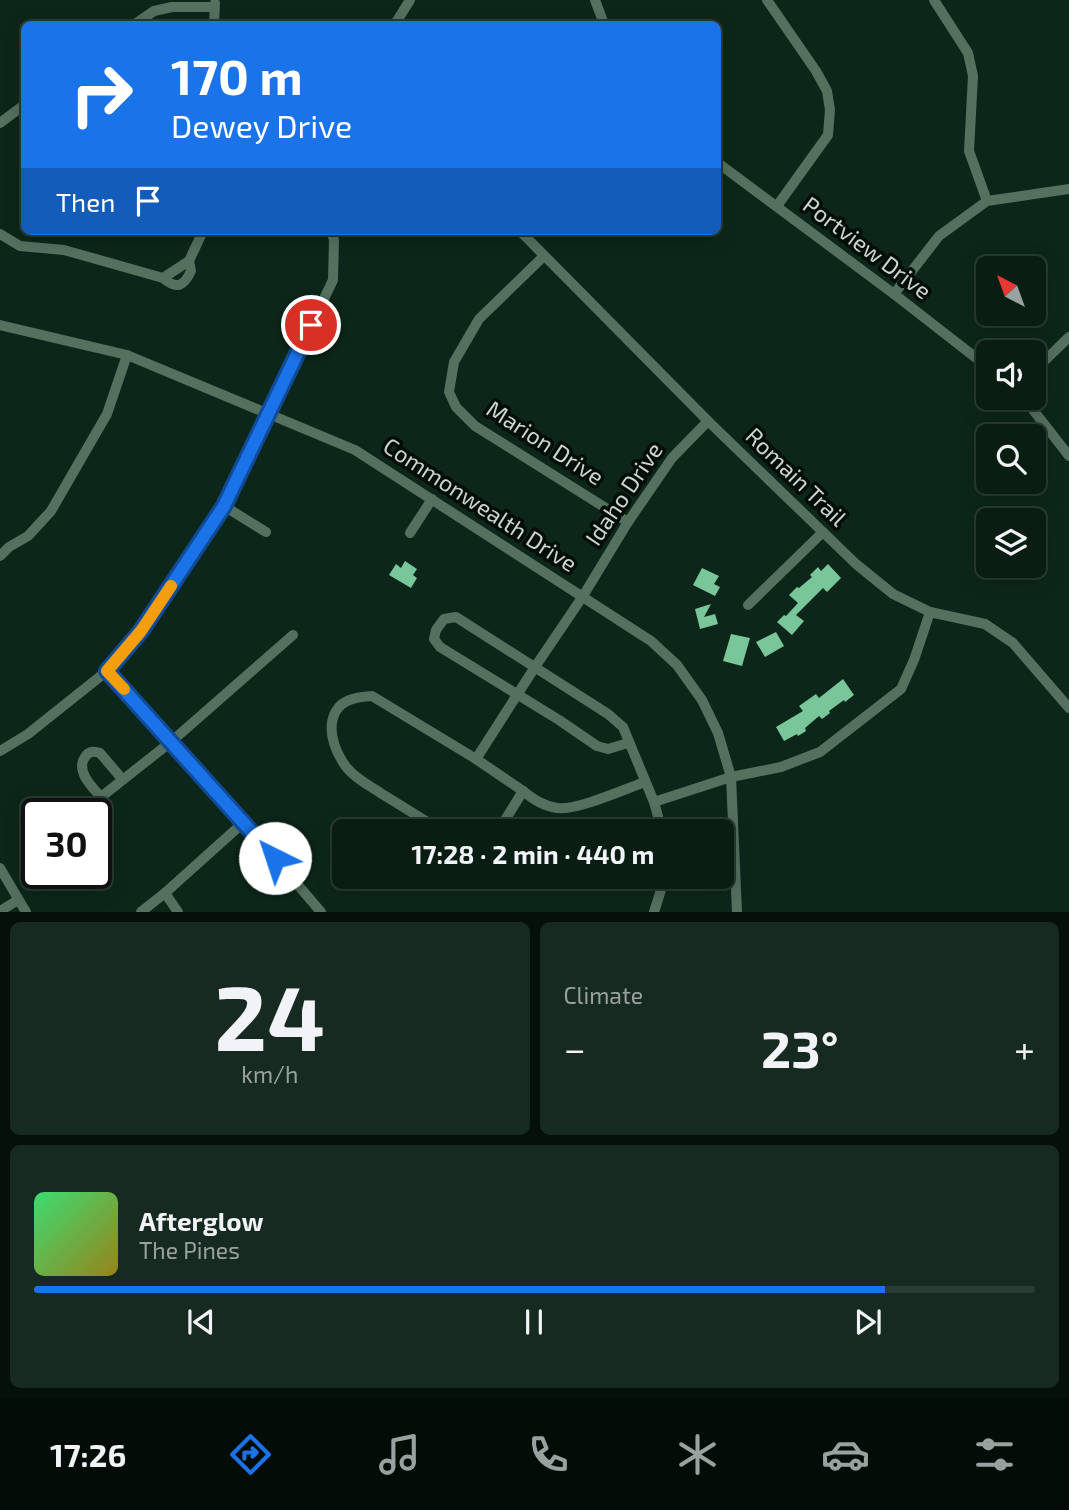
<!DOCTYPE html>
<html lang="en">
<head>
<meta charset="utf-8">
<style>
  body { margin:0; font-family:"Exo 2",sans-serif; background:#172a21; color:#f1f3f6; height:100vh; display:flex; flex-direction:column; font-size:26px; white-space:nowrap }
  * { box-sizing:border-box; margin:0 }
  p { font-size:23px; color:#99a2a0 }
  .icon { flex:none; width:38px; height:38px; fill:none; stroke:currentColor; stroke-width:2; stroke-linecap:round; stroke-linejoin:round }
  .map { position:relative; height:912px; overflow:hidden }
  .side { display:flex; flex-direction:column; gap:10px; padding:10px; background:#05100a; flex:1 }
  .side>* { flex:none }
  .top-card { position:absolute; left:21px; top:21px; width:700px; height:214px; border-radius:10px; box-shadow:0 4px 18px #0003,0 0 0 2px #293b33; background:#1a73e8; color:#fff; overflow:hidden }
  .needle { width:46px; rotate:319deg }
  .tools { position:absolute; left:976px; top:256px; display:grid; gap:14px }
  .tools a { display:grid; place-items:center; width:70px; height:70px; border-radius:10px; background:#091d13; box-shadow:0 4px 18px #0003,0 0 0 2px #293b33; font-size:35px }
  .speed { position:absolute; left:21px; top:798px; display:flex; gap:14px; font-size:35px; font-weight:700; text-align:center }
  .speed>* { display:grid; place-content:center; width:91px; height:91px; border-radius:50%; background:#091d13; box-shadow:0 4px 18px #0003,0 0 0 2px #293b33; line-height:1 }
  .speed .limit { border:4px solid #111; border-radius:10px; background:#fff; color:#111 }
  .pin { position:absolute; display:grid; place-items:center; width:60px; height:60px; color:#fff; margin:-30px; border:4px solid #fff; border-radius:50%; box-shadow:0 2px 7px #0007 }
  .me { position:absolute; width:77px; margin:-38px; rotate:319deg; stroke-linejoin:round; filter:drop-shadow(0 0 5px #0008) }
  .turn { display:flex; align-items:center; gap:24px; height:147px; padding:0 35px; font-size:32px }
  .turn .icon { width:91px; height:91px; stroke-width:2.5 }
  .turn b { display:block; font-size:49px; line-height:60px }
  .then { display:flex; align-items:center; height:66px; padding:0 35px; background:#0003; gap:14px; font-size:26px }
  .big { font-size:52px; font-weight:700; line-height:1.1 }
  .side .card { flex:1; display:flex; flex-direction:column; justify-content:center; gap:10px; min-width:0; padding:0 24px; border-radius:10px; background:#172a21 }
  .side .dial { align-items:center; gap:0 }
  .dial b { font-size:91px; line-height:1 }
  .song { display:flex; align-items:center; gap:21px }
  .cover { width:84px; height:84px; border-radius:10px; background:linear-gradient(135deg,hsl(140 70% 55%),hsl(50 70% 35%)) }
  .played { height:7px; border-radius:4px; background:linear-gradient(90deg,#1a73e8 85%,#293b33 85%) }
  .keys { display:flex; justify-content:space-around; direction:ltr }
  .heat { display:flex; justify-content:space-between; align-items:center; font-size:38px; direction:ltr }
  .side .tiles { flex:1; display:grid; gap:10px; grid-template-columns:1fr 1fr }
  .card:last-child { grid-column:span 2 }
  .trip { position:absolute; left:332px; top:819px; width:402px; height:70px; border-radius:10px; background:#091d13; box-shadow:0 4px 18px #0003,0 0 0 2px #293b33; font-weight:700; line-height:70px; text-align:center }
  .dock { display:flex; height:112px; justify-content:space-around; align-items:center; background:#040c08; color:#99a2a0 }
  .dock .icon { width:49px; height:49px }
  .dock .selected { color:#1a73e8 }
  .dock b { font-size:32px; color:#f1f3f6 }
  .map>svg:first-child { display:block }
  .building { fill:#79c69b }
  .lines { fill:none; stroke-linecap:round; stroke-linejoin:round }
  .minor { stroke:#54705f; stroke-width:10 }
  .route-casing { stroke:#114b97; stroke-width:18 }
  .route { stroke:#1a73e8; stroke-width:12 }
  .slow { stroke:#f59e0b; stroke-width:12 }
  .labels { text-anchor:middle; stroke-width:7; stroke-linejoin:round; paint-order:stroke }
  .street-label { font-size:23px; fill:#c8d8ce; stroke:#040d07 }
</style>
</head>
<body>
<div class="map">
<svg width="1069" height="912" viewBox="0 0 1069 912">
  <rect width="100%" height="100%" fill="#0c2719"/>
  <!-- building -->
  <g class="building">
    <path d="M405 561 417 569 413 575 417 578 411 588 389 575 396 564 401 568Z"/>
    <path d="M828 564 841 578 827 592 823 588 796 615 804 621 792 635 777 622 784 615 786 616 798 603 789 595 797 587 799 588 812 577 810 575 818 567 821 571Z"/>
    <path d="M702 568 719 576 714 584 720 587 715 596 693 585Z"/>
    <path d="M711 604 704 617 715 614 718 624 700 629 695 609Z"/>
    <path d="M776 632 784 646 765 657 756 642Z"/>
    <path d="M731 634 750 638 742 666 723 661Z"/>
    <path d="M843 679 854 695 845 702 844 700 829 711 830 713 822 719 819 716 805 728 806 731 798 736 797 734 784 741 776 727 803 711 799 706 816 694 819 698Z"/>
  </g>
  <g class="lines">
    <!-- minor -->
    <g class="minor">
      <path d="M595 0 604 24"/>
      <path d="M767 0 816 71 827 91 830 110 828 135 777 206"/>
      <path d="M934 0 968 53 973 76 969 151 987 201"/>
      <path d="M135 24 154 11 172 7H213"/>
      <path d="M214 24 215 3"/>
      <path d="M395 24 410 0"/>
      <path d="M0 123 24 105"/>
      <path d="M718 163 894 294 989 368"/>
      <path d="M520 231 708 421 856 564 893 594 930 612 985 624 1013 643 1069 708"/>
      <path d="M0 234 20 246 64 250 163 278 189 261 203 231"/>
      <path d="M544 256 479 319 454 362 449 392 456 407 475 426 628 522"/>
      <path d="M163 278C177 290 184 286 191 271L189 261"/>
      <path d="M894 294 939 236 987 201 1069 189"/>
      <path d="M0 325 127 355 355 450 651 641 677 665 702 700 718 733 731 777 737 912"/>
      <path d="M1034 371 1069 337"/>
      <path d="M1023 397 1069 456"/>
      <path d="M224 506 266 532"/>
      <path d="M410 533 432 499"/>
      <path d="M0 556 9 547 28 536 51 511 107 414 127 355"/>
      <path d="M748 605 823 532"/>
      <path d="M107 671 244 822 321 912"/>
      <path d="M628 743 608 749 597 746 559 720 440 647 434 639 436 630 444 619 456 617 608 714 623 727 654 802 662 831"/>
      <path d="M0 751 28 734 107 671 141 631 224 506 333 280 334 240 331 231"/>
      <path d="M476 759 535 667 583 596 628 522 672 458 708 421"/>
      <path d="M123 780 100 753C93 751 89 751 85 757 75 771 93 788 101 797L172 741 293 635"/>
      <path d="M523 791C533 799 543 806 557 808 576 811 625 789 645 782"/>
      <path d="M654 802 731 777 781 767 820 752 901 689 914 660 930 612"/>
      <path d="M442 831C422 819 402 806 382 794 370 786 356 779 347 768 337 755 328 735 333 718 338 700 355 697 372 696L476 759 523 791 502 825 497 831"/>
      <path d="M0 868 26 912"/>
      <path d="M165 893 178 912"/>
      <path d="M0 911 18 900"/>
      <path d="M141 912 165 893 244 822"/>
      <path d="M654 912 665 877"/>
    </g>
  </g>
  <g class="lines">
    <defs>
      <path id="route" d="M275 858 107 671 141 631 224 506 311 325"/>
    </defs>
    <!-- route casing -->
    <use href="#route" class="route-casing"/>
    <!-- route -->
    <use href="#route" class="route"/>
    <!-- slow -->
    <path class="slow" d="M124 689 107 671 141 631 171 586"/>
  </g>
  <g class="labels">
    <!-- street labels -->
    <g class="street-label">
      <text transform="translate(867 248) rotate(37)" y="8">Portview Drive</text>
      <text transform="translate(545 443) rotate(33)" y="8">Marion Drive</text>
      <text transform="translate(796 477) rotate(44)" y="8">Romain Trail</text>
      <text transform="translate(624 494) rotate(-56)" y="8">Idaho Drive</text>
      <text transform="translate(480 505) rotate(33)" y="8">Commonwealth Drive</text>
    </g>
  </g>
</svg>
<div class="tools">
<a><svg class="needle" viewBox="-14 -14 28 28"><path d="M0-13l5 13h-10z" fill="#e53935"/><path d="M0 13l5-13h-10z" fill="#99a2a0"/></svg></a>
<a><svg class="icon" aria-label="sound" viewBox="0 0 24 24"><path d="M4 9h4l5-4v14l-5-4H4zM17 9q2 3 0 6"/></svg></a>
<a><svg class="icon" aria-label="search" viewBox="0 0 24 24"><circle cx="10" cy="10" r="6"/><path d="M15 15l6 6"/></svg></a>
<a><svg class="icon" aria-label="layers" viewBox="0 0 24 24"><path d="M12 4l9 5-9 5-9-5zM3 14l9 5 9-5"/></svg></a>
</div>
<div class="speed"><div class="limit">30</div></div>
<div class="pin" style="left:311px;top:325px;background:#d93025"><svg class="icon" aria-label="arrive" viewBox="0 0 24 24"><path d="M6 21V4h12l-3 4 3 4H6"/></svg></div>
<svg class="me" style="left:275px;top:858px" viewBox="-20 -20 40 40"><circle r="19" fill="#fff"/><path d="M0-13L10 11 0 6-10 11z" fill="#1a73e8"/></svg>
<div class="trip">17:28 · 2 min · 440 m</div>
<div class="top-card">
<div class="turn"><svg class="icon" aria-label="right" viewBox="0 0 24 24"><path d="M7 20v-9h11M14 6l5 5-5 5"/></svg><div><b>170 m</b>Dewey Drive</div></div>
<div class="then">Then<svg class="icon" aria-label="arrive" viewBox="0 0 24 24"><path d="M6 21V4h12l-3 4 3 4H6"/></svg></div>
</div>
</div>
<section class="side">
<div class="tiles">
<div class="card dial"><b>24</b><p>km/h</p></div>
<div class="card"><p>Climate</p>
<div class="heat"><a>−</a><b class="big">23°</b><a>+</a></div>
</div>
<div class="card">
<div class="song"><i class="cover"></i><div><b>Afterglow</b><p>The Pines</p></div></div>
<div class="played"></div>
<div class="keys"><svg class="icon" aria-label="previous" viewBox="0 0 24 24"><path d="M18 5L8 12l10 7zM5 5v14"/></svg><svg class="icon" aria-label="pause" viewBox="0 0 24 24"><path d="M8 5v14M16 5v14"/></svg><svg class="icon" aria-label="next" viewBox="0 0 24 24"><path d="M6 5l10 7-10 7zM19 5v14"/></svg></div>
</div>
</div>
</section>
<nav class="dock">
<b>17:26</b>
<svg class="icon selected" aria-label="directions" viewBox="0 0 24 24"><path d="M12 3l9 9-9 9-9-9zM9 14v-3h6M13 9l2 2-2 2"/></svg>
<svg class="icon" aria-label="music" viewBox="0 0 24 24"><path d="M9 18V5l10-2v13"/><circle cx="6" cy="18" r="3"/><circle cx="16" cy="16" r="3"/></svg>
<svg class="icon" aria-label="phone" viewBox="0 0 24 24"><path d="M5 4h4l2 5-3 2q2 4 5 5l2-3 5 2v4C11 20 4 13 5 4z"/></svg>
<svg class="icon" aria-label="climate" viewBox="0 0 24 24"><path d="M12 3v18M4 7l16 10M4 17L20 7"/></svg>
<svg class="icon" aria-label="car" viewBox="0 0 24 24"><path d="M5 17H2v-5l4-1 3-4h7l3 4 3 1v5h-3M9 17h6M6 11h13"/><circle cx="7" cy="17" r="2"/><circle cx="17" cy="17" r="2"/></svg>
<svg class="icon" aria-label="filters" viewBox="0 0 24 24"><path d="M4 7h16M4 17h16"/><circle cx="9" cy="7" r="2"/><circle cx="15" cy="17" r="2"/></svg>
</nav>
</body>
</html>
